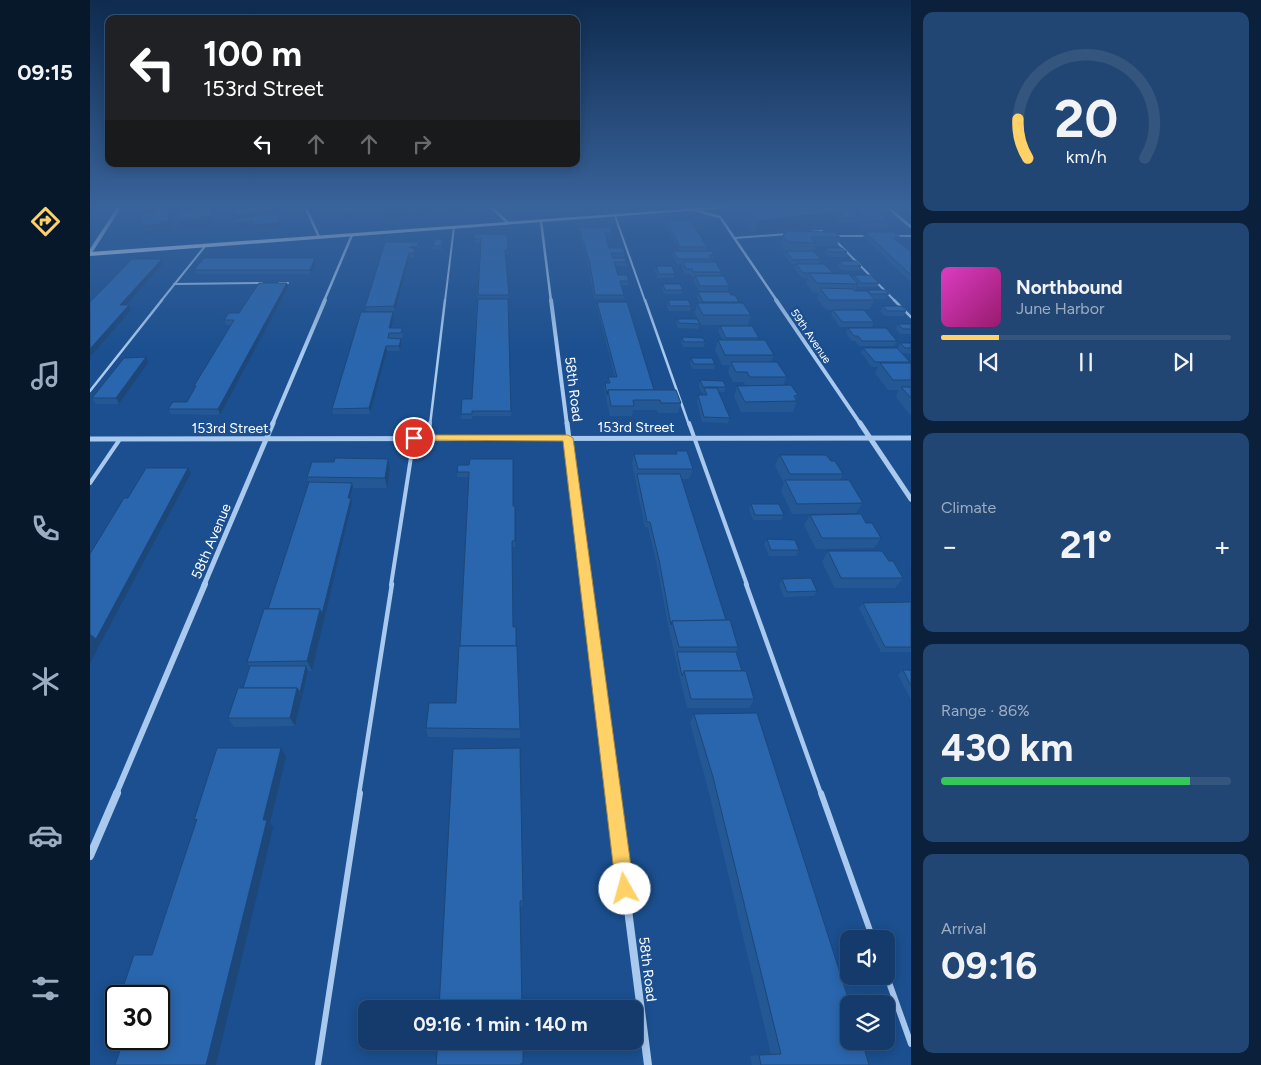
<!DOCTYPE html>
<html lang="en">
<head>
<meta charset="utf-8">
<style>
  body { margin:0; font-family:Figtree,sans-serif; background:#214673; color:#f1f3f6; height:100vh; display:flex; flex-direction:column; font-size:19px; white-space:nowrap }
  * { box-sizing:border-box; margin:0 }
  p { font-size:16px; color:#9dadc1 }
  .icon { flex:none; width:28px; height:28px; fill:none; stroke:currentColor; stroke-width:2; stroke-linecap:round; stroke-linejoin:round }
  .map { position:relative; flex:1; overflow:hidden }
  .drawer { display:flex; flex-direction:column; gap:12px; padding:12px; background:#0b203b; width:350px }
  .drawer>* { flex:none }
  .banner { position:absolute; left:15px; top:15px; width:475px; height:152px; border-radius:10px; box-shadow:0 2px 12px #0003,0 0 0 1px #33557e; background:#202124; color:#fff; overflow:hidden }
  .fabs { position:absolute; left:750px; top:930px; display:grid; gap:10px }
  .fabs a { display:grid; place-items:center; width:55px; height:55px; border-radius:10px; background:#143b6b; box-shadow:0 2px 12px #0003,0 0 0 1px #33557e; font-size:25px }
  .speed { position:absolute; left:15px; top:985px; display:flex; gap:10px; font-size:25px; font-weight:700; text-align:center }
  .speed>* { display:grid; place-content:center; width:65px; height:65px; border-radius:50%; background:#143b6b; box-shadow:0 2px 12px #0003,0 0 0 1px #33557e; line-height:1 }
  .speed .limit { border:2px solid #111; border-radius:8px; background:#fff; color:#111 }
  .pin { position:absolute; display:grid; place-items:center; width:42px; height:42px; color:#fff; margin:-21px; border:2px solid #fff; border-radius:50%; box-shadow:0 1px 5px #0007 }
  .me { position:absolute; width:55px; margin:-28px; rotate:353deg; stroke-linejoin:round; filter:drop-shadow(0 0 4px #0008) }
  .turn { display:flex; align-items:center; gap:18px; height:105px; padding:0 15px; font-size:22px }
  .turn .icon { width:65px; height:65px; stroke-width:2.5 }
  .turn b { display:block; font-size:35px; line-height:42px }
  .lanes { display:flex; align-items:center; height:48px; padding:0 15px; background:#0003; justify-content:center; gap:25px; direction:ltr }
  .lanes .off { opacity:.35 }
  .big { font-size:38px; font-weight:700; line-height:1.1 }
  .drawer .widget { flex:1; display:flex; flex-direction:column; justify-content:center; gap:8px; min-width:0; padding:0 18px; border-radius:10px; background:#214673 }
  .drawer .dial { align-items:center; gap:0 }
  .dial svg { height:130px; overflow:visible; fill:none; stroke:#33557e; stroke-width:7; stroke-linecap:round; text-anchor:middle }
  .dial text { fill:#f1f3f6; stroke:none }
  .song { display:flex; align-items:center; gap:15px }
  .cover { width:60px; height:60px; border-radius:8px; background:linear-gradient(135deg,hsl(310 70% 55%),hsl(320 70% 35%)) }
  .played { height:5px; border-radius:2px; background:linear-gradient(90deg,#ffd166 20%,#33557e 20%) }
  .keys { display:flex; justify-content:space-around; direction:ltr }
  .heat { display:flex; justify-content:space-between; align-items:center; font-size:28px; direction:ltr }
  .charge { height:8px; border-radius:4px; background:linear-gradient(90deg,#34c759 86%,#33557e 0) }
  .trip { position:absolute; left:268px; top:1000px; width:285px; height:50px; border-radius:10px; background:#143b6b; box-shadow:0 2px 12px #0003,0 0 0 1px #33557e; font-weight:700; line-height:50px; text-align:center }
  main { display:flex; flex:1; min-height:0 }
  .dock { display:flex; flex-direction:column; width:90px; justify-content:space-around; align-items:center; background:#08182b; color:#9dadc1 }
  .dock .icon { width:35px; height:35px }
  .dock .selected { color:#ffd166 }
  .dock b { font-size:22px; color:#f1f3f6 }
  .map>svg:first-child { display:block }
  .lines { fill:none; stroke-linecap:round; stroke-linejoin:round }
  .service-far4 { stroke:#a9c9ee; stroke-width:2 }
  .service-far3 { stroke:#a9c9ee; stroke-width:2.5 }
  .service-far2 { stroke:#a9c9ee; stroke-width:4 }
  .service-far1 { stroke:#a9c9ee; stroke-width:4.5 }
  .service { stroke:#a9c9ee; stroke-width:6 }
  .minor-far4 { stroke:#a9c9ee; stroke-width:2.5 }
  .minor-far3 { stroke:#a9c9ee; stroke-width:4 }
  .minor-far2 { stroke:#a9c9ee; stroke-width:5 }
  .minor-far1 { stroke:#a9c9ee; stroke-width:6 }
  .minor { stroke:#a9c9ee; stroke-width:8 }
  .tertiary { fill:#a9c9ee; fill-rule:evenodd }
  .secondary { fill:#d6e6fa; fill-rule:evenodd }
  .wall { fill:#245895 }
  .shaded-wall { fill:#1d4779 }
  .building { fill:#2a66ad; stroke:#1d4779 }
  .route { fill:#ffd166; stroke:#a68842 }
  .labels { text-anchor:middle; stroke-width:5; stroke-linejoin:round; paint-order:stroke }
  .far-street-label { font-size:11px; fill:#fff; stroke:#1b4f8f }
  .street-label { font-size:14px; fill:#fff; stroke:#1b4f8f }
</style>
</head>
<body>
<main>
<nav class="dock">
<b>09:15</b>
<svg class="icon selected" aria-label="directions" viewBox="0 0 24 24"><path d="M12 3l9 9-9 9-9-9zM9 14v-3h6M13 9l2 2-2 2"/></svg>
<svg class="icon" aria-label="music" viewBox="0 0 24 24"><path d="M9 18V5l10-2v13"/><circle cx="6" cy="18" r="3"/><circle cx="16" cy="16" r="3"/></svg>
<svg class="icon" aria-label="phone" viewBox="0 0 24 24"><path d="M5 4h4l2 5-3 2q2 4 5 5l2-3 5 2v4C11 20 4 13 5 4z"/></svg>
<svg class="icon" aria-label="climate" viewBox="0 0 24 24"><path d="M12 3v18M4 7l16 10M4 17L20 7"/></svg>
<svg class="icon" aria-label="car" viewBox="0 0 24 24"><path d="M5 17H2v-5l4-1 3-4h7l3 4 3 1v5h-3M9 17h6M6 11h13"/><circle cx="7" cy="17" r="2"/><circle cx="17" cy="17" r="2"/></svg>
<svg class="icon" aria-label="filters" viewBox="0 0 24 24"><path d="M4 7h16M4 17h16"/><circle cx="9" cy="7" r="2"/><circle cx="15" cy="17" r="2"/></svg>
</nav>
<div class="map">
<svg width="821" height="1065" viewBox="0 0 821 1065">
  <rect width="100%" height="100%" fill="#1b4f8f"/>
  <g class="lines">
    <!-- service-far4 -->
    <g class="service-far4">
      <path d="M525 216 555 301"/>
      <path d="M719 232 732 231"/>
      <path d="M777 236H747L744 239 805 301"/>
      <path d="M804 236H821"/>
      <path d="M645 238 697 234"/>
      <path d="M189 283H198"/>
      <path d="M84 284 172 283"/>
      <path d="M71 301 116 245"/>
      <path d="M355 301 364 227"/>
    </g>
    <!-- service-far3 -->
    <g class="service-far3">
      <path d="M555 300 599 425"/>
      <path d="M804 300 821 317"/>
      <path d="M0 391 72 300"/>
      <path d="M340 425 355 300"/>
    </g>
    <!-- service-far2 -->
    <g class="service-far2">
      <path d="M599 423 657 585"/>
      <path d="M338 438 340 423"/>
      <path d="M0 483 30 439"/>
      <path d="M301 585 324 438"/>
    </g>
    <!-- service-far1 -->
    <g class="service-far1">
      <path d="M656 584 731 794"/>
      <path d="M269 794 302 584"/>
    </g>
    <!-- service -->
    <g class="service">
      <path d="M731 793 783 939"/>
      <path d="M796 974 821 1044"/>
      <path d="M228 1065 270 793"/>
    </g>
    <!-- minor-far4 -->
    <g class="minor-far4">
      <path d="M215 206 229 237"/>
      <path d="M400 206 418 223"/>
      <path d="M590 206 630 217 687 301"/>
      <path d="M796 206 821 227"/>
      <path d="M451 221 461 301"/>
      <path d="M234 301 262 235"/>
    </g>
    <!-- minor-far3 -->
    <g class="minor-far3">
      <path d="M461 300 477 425"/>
      <path d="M686 300 771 425"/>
      <path d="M182 425 235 300"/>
    </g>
    <!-- minor-far2 -->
    <g class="minor-far2">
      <path d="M477 423 497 585"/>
      <path d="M770 423 821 499"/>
      <path d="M0 439 821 438"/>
      <path d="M114 585 183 423"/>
    </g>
    <!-- minor-far1 -->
    <g class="minor-far1">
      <path d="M497 584 524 794"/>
      <path d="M26 794 115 584"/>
    </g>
    <!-- minor -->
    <g class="minor">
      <path d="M523 793 558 1065"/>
      <path d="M0 856 27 793"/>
    </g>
    <!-- tertiary -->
    <path class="tertiary" d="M28 206H32L2 253 0 254V249Z"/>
    <!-- secondary -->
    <path class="secondary" d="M637 206H653L651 207 0 256V252Z"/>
  </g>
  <!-- wall -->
  <g class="wall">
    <path d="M247 206H273L277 214 254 218 249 209V206Z"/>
    <path d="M285 206H310L314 217 294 219Z"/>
    <path d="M315 206H344V212L321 215 315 207Z"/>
    <path d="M349 206H378V210L356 213Z"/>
    <path d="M655 206H779L800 221 796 229H775L769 223H748L664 234 652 218Z"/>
    <path d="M814 206H821V209L820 210Z"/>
    <path d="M577 221 617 247 616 251 624 255 621 262 631 272 630 276 639 286 638 291H609L604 281 605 277H602L601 274H595L592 267V264H587L582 255 583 251H589L576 225Z"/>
    <path d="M489 228 522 233 521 237H516L519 248 535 253 534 257H522L523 258 537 262 536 266H525L528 275 539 281 538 285H532L534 295V299H504L499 268 489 232Z"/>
    <path d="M695 231 750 237 747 246H724L723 251 731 259 729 264 743 273 763 278 764 275 789 283 787 287H769L767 285 765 291H777L778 290 799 294 796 299H784L785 300 780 309 736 310 726 298 729 293H723L716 283 718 278H712L704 268 706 264H702L694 255 696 251 690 245Z"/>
    <path d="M775 232 810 237 808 241 821 252V282L773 237Z"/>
    <path d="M384 234H417L418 255H416L419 295 418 300 421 416H382V419H371V414L382 399 390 243H384Z"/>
    <path d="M352 239V250H343V246Z"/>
    <path d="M328 242V246L327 251H325L324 258H319L305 311H276L275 307Z"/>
    <path d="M736 248 757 252 755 257H739L734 252Z"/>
    <path d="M750 261 771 266 769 271 752 270 748 266Z"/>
    <path d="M226 262 221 274H106L104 270Z"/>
    <path d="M566 266 585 274 584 278H568L565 271Z"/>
    <path d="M573 284 593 290 592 294H574L572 289Z"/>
    <path d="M198 288 130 415 81 414 78 409 97 402 105 389 104 386 141 325H136L134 320Z"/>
    <path d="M608 292 641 295 649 302 661 315 658 325H611L605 313 607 303H610L607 296Z"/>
    <path d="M578 300 601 306 600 311H579L577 305Z"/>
    <path d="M507 302 564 390 591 403 588 413H568L567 410H543L542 416H520L514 388 515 383H518V377H525L507 307Z"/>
    <path d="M793 306 816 311 814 316H795L790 311Z"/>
    <path d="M743 310 784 322 782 327H750L741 315Z"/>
    <path d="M304 317 301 328 313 333 312 338H302L311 339V344L310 351H297L280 414H243L242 409Z"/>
    <path d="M587 319 610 324 608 329 588 328 586 323Z"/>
    <path d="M808 324H821V334H810L806 329Z"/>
    <path d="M630 326 669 338 668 340 684 355 681 362 697 377 693 385 708 395 706 399 707 401 703 412H651L644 396 647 386 655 385 654 382H643L638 372 640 365H632L625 350 628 340H633L628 331Z"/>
    <path d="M758 328 807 341 804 346H769L765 341H762L756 333Z"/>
    <path d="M592 337 615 342 614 347H593L591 342Z"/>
    <path d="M810 343H821V354L813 353 820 362 819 363H821V415H820L806 397 809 390H798L785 373 788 367H782L771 353 773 348H808Z"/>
    <path d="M601 358 625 364 624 369H602L600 363Z"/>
    <path d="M58 363 29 404H6L2 398Z"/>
    <path d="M610 380 636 387 634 392H628L640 418 638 423 612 422 607 401 608 395H613V392H611L609 386Z"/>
    <path d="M586 451 603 469 599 479H591L636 620 648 647 646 652 652 671 664 699 659 708H597L579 630 567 565 558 527H555L542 464 544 454H586Z"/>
    <path d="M690 455 741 461 753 474 750 480 773 503 766 513 702 514 691 491 694 483 685 466Z"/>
    <path d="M298 459 300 469 297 488H263L261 498 262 503 222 671H218L205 726 144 727 138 718 153 688 160 666 157 662 178 609 219 482 217 477 244 462Z"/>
    <path d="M379 465 423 506 425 523V547H422L423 627 426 646 430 729V738L338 737 336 728 366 703 379 477H367V472Z"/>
    <path d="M661 504 694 515 691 520H663L659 509Z"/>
    <path d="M720 515 776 523 791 538 784 548 726 549 714 525Z"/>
    <path d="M677 539 709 550 706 556H679L674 544Z"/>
    <path d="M738 551 799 561 813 578 805 588H745L732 562Z"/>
    <path d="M692 579 727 591 724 596 694 597 689 585Z"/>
    <path d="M821 602V652H791L769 608 773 603Z"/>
    <path d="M813 670H821V700L808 675Z"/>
    <path d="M604 714 779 1065H662L660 1056 681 1054 617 785 600 723Z"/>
    <path d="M363 749 433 901 432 907H430Z"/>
  </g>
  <!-- shaded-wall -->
  <g class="shaded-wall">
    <path d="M71 206H93L78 209 81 215 82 231 55 234 51 226 73 210Z"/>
    <path d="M121 206 123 213 125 225 93 229 90 221Z"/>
    <path d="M331 206H344V212L321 215 320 207Z"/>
    <path d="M355 206H378V210L356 213Z"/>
    <path d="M313 209 314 217 294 219 293 211Z"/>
    <path d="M185 210 186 214 145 219 144 215Z"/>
    <path d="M277 210V214L254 218 253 213Z"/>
    <path d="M753 211 748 223 664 234 667 221Z"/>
    <path d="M163 221 164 225 148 227 146 223Z"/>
    <path d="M190 222 191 226 166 230 164 225Z"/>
    <path d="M328 242V246L327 251H325L324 258V253L319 247Z"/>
    <path d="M319 253V258L305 311 304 306Z"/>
    <path d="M225 258 226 262 221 274 220 270Z"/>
    <path d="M72 259 73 263 32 310 30 305Z"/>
    <path d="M197 283 198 288 130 415 128 409Z"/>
    <path d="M39 305 41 310 0 357V349Z"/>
    <path d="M303 312 304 317 300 333 299 328Z"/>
    <path d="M311 339V344L310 351 309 346Z"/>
    <path d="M296 346 297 351 280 414 279 408Z"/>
    <path d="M56 357 58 363 29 404 26 398Z"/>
    <path d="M298 459 300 469 297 488 295 478Z"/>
    <path d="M98 468 101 473 0 663V637Z"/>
    <path d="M262 483 263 488 259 503 258 498Z"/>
    <path d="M261 498 262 503 222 671 217 661 230 609Z"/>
    <path d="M216 666 218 671 212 697 210 692Z"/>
    <path d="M207 688 212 697 205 726 200 718Z"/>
    <path d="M191 748 196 757 180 823 183 827 174 866 126 1065H116L173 820Z"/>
  </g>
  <!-- building -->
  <g class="building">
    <path d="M117 206H121L122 216 90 221V212L103 211 102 207Z"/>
    <path d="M151 206H183L185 210 144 215 142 207Z"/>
    <path d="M249 206H273L277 210 253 213Z"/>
    <path d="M289 206H310L313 209 293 211Z"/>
    <path d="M319 206H331L320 207Z"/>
    <path d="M655 206H745L753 211 667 221Z"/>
    <path d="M745 206H758L771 218 750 219 753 211Z"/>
    <path d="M764 206H779L800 221H779Z"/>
    <path d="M78 207V222L51 226V217L53 214 65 213V208Z"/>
    <path d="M186 213 190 222 164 225 163 221 146 223 145 219Z"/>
    <path d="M577 221H601L617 247H590Z"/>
    <path d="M520 227 522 233H515L519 248H533L535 253H521L523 258H535L537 262H524L528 275H537L539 281H530L534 295H505L500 264 489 228Z"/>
    <path d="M695 231 745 232 750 237H721L725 243 699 242 693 236H695L693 234H697Z"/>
    <path d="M775 232H804L810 237 804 238 821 252V275Z"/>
    <path d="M384 234H417L418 250H415L419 295H388L391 239H384Z"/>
    <path d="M345 239H352V246H343Z"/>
    <path d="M295 242H328L327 247H319L325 249 324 253H319L304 306 275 307Z"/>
    <path d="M736 248H752L757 252H740Z"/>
    <path d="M583 251H622L624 255H619L622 259H588Z"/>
    <path d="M696 251H723L731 259 703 260Z"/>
    <path d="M114 258H225L220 270H104Z"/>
    <path d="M42 259H72L30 305H39L0 349V302Z"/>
    <path d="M750 261H766L771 266H753Z"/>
    <path d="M593 262H626L631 272H603L602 269H596Z"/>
    <path d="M706 264H734L743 273H713Z"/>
    <path d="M566 266H582L585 274H569Z"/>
    <path d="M719 273 759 274 768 284 727 283Z"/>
    <path d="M764 275H781L789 283H771Z"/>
    <path d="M605 276H634L639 286H610Z"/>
    <path d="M169 283H197L128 409H78L83 402H97L106 386H104L144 320H134L139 313H149Z"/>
    <path d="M573 284H590L593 290H575Z"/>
    <path d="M730 288 763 289 765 291H777L785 300H739Z"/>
    <path d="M778 290H795L799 294H781Z"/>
    <path d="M608 292H639L641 295H645L649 302H613Z"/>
    <path d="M388 299H418L421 411H382V414H371L372 399H382Z"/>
    <path d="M578 300H598L601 306H580Z"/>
    <path d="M507 302H537L564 390H518L517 395 515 383H520L518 377H527Z"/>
    <path d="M607 303H653L661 315H613Z"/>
    <path d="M793 306H812L816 311H797Z"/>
    <path d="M743 310H774L784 322H752Z"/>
    <path d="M271 312H303L299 328H312L311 333H299L298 338 311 339 309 346H296L279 408 242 409Z"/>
    <path d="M587 319H607L610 324 589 323Z"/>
    <path d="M808 324H821V329H813Z"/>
    <path d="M630 326H662L669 338H636Z"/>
    <path d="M758 328H796L807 341H772L768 336H764Z"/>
    <path d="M592 337 613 338 615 342H594Z"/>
    <path d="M628 340H675L684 355H635Z"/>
    <path d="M810 343H821V348H815Z"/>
    <path d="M773 348H807L820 362H785Z"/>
    <path d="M56 357 26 398H2L34 358Z"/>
    <path d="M601 358H622L625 364H604Z"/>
    <path d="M641 362H687L697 377H660L657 372H646Z"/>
    <path d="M790 363H821V380H803Z"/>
    <path d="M610 380 633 381 636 387H613Z"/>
    <path d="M701 385 708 395 704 396 707 401 655 402 647 386Z"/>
    <path d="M811 387H821V398Z"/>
    <path d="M614 388H627L640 418 614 417 608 395H617Z"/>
    <path d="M518 390H586L591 403H571L570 400H543L544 406H521Z"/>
    <path d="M586 451H597L603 469H548L544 454H587Z"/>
    <path d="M690 455H736L741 461H745L753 474H700Z"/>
    <path d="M245 458 298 459 295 478 217 477 222 462H244Z"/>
    <path d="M380 459H423V506H425V541H422L423 627H426V646H370L379 474V472H367L368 465H379Z"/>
    <path d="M56 468H98L6 639 1 635H0V554L34 498H38Z"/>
    <path d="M547 474H590L636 620 582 621 581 625 569 560 560 522H557Z"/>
    <path d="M695 480H759L773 503 707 504Z"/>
    <path d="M219 482 262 483 258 498H261L232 614 230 609H178Z"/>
    <path d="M661 504H689L694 515H665Z"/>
    <path d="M771 514 776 523H782L791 538H732L720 515Z"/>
    <path d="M677 539 705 540 709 550H681Z"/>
    <path d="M738 551H792L799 561H803L813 578H751Z"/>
    <path d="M721 578 727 591 697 592 692 579Z"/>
    <path d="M821 602V647H795L773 603Z"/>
    <path d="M174 609H230L217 661 157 662Z"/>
    <path d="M640 620 648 647H589L582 621Z"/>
    <path d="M369 646H427L430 729 336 728 339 703H366Z"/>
    <path d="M587 652H646L652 671H594L592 676Z"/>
    <path d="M160 666H216L210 692 207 688H153Z"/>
    <path d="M813 670H821V686Z"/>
    <path d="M594 671H656L664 699H601Z"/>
    <path d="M148 688H207L200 718H138Z"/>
    <path d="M667 713 760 1004H759V1041H772L779 1065H671L669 1055 691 1054 623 777 604 714Z"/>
    <path d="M127 748H191L173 820H177L116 1065H25L34 1039H69V996H30L44 955H62L107 819 104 820Z"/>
    <path d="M430 748 433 901H430L432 1009H349L363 749Z"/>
    <path d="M348 1041H433V1064L431 1063V1065H346Z"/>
  </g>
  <!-- sky -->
  <linearGradient id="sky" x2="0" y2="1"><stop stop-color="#0f2b4f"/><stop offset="0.58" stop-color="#39639b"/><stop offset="1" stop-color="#39639b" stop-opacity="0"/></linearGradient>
  <rect width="821" height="355" fill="url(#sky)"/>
  <!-- route -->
  <path class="route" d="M324 435H478L483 438 544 889 541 895 535 897 529 895 526 889 473 441 320 440V436Z"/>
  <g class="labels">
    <!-- far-street labels -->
    <g class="far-street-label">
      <text transform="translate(721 336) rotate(56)" y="4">59th Avenue</text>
    </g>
    <!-- street labels -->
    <g class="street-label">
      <text transform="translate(484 389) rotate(83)" y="5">58th Road</text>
      <text x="546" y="432">153rd Street</text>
      <text x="140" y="433">153rd Street</text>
      <text transform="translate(121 541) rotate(-67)" y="5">58th Avenue</text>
      <text transform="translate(558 969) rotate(83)" y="5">58th Road</text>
    </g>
  </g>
</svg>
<div class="fabs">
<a><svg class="icon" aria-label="sound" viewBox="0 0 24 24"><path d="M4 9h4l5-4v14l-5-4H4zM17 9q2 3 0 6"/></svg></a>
<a><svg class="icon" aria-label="layers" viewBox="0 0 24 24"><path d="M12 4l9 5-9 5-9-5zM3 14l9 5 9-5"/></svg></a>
</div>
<div class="speed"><div class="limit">30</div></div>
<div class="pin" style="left:324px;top:438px;background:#d93025"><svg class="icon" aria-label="arrive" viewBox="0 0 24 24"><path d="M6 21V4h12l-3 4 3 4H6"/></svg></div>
<svg class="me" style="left:535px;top:889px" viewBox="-20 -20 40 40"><circle r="19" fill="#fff"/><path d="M0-13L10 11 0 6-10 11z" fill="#ffd166"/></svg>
<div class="trip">09:16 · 1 min · 140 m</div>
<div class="banner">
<div class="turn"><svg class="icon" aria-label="left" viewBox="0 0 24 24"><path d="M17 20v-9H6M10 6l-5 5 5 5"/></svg><div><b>100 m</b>153rd Street</div></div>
<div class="lanes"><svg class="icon" aria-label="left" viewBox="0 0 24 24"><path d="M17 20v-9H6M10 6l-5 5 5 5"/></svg><svg class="icon off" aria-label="ahead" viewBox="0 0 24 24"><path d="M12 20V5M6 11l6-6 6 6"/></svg><svg class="icon off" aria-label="ahead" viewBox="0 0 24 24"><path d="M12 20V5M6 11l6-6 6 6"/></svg><svg class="icon off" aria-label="right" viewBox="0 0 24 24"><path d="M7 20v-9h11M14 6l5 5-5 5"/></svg></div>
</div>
</div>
<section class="drawer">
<div class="widget dial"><svg viewBox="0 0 100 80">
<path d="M14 69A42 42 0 1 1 86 69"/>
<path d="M14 69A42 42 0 0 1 8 45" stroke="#ffd166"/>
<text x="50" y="56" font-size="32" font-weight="700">20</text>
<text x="50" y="72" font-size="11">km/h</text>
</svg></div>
<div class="widget">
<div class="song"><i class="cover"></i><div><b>Northbound</b><p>June Harbor</p></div></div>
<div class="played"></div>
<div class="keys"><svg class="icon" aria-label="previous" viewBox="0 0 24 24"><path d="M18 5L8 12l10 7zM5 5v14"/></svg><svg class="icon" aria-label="pause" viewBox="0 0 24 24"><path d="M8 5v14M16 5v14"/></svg><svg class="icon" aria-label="next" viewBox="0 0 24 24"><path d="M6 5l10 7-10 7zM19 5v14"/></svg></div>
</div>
<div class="widget"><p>Climate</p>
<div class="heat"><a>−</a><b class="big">21°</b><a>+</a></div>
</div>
<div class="widget"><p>Range · 86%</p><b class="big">430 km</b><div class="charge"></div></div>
<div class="widget"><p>Arrival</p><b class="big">09:16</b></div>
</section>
</main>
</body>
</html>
